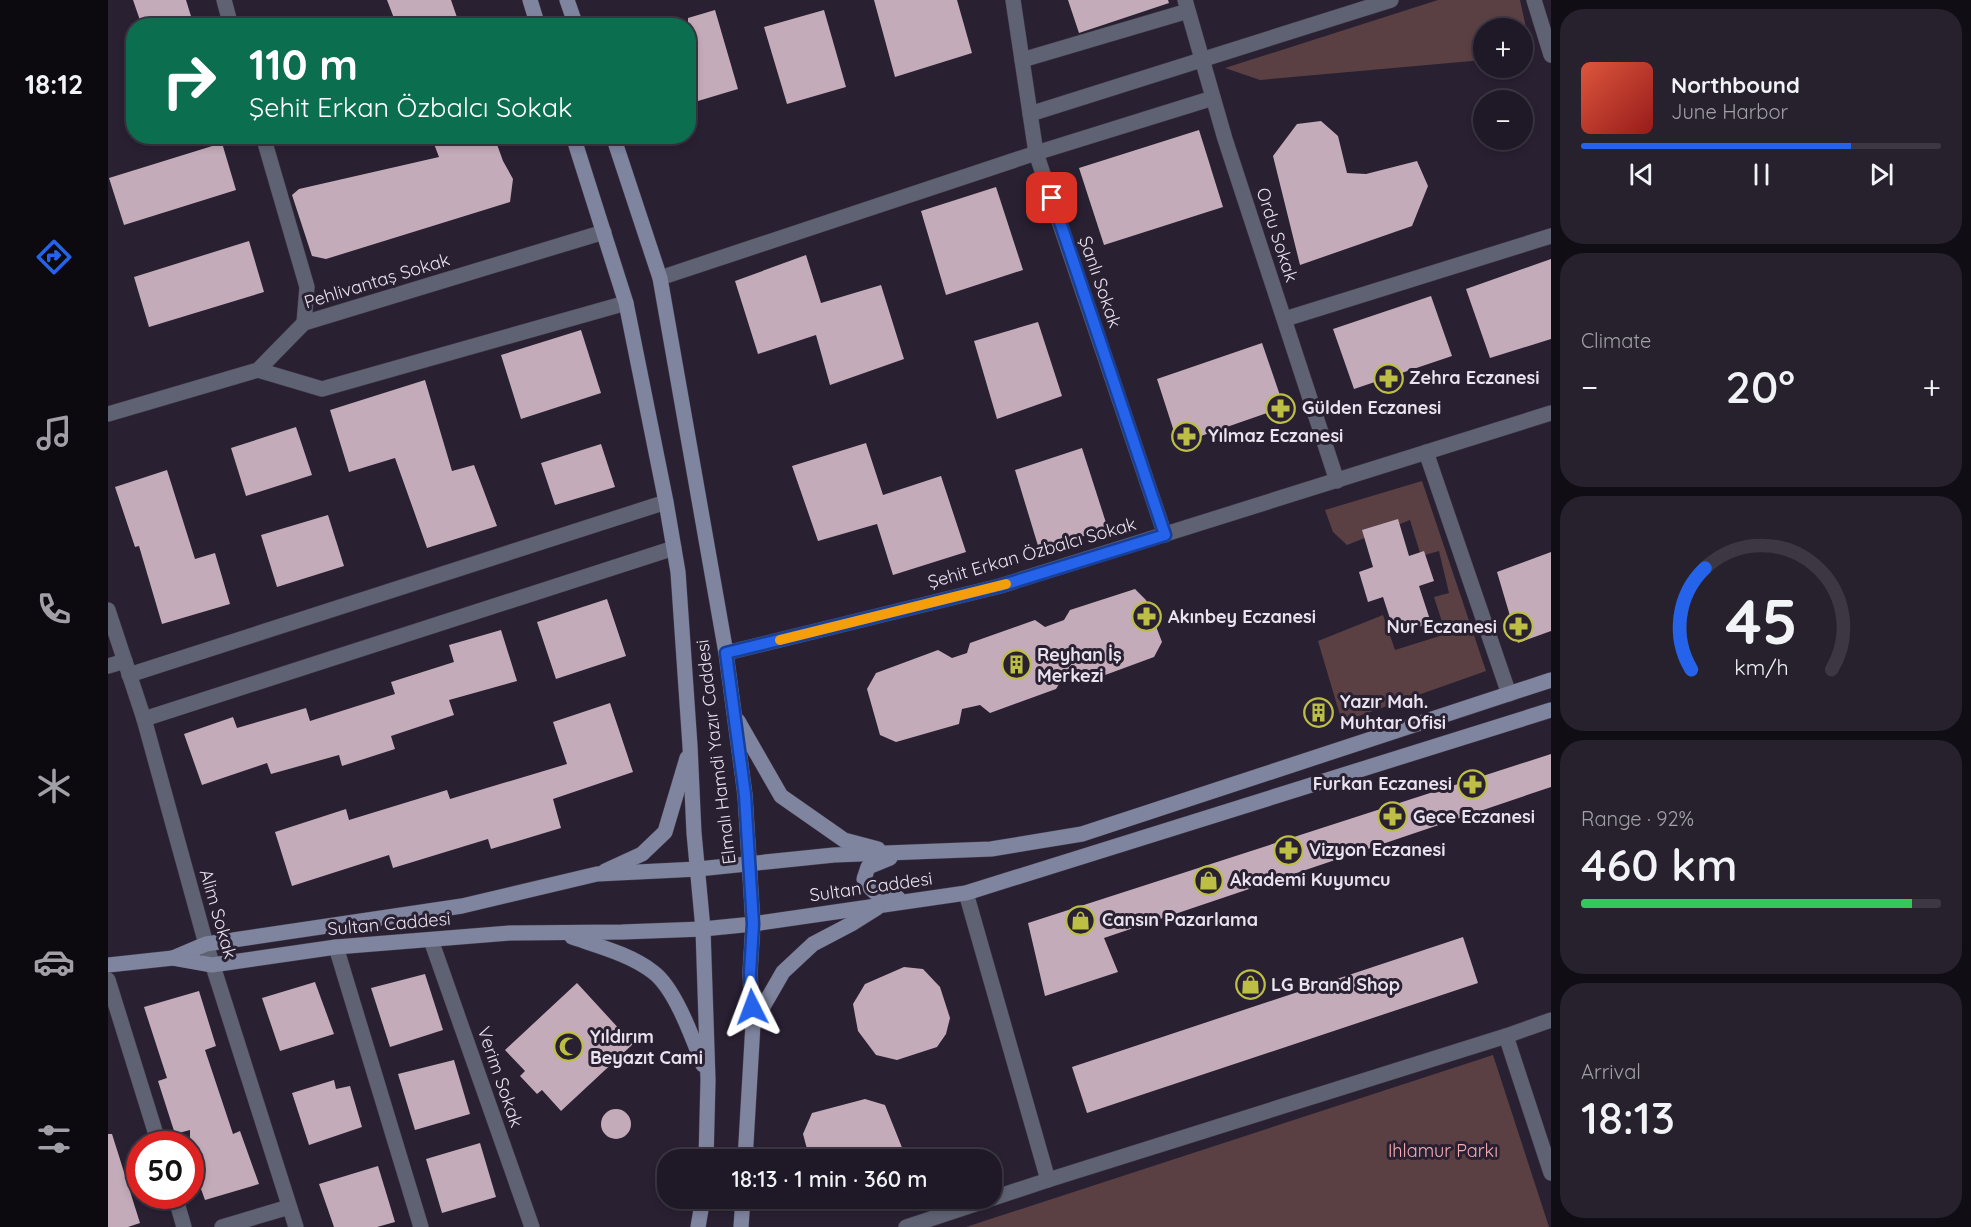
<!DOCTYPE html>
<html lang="en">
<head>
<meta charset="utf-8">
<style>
  body { margin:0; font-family:Quicksand,sans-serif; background:#27212e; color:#f1f3f6; height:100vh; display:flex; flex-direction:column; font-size:22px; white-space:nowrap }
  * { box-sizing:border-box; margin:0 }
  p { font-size:20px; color:#a1a0a7 }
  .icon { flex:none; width:33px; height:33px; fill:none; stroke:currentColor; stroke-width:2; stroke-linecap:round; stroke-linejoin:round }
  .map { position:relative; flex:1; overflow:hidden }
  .sheet { display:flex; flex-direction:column; gap:9px; padding:9px; background:#110d15; width:420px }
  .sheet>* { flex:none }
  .top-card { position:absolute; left:18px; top:18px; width:570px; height:126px; border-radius:24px; box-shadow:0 3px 9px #0003,0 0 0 2px #3c3743; background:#0b6e4f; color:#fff; overflow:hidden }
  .fabs { position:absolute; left:1365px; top:18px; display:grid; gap:12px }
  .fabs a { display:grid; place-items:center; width:60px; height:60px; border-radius:50%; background:#1f1826; box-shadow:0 3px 9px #0003,0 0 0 2px #3c3743; font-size:30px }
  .speed { position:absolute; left:18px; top:1131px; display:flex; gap:12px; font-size:30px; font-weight:700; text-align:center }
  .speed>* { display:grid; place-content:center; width:78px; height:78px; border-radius:50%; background:#1f1826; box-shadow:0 3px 9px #0003,0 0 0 2px #3c3743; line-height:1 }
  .speed .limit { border:9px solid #d22; background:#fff; color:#111 }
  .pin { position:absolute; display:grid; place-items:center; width:51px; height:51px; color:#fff; margin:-26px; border-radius:12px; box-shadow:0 3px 9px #0006 }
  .me { position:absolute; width:66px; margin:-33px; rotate:357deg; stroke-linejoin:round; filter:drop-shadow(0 0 4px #0008) }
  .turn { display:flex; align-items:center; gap:21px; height:126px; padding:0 24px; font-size:27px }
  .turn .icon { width:78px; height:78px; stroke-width:2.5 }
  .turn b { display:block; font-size:42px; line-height:51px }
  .big { font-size:45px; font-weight:600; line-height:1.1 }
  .sheet .widget { flex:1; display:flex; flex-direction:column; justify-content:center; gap:9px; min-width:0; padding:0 21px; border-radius:24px; background:#27212e }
  .sheet .dial { align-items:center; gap:0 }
  .dial svg { height:156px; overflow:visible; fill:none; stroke:#3c3743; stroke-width:7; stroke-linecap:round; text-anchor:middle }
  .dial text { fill:#f1f3f6; stroke:none }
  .song { display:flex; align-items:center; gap:18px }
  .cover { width:72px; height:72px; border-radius:9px; background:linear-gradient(135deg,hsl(10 70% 55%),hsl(0 70% 35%)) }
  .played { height:6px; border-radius:3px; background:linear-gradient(90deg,#2563eb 75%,#3c3743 75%) }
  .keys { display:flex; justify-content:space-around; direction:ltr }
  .heat { display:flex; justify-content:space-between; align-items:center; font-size:33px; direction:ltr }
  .charge { height:9px; border-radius:4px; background:linear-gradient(90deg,#34c759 92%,#3c3743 0) }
  .trip { position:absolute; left:549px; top:1149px; width:345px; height:60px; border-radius:24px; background:#1f1826; box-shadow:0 3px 9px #0003,0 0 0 2px #3c3743; font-weight:600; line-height:60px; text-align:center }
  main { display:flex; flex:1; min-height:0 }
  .tab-bar { display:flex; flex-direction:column; width:108px; justify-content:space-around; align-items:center; background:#0c0a0f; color:#a1a0a7 }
  .tab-bar .icon { width:42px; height:42px }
  .tab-bar .current { color:#2563eb }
  .tab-bar b { font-size:27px; color:#f1f3f6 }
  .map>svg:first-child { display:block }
  .green { fill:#5b4043 }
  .building { fill:#c4abba }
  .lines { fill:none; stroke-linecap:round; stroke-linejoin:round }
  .street-casing { stroke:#443b4c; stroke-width:16 }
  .secondary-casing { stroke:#443b4c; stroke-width:16 }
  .street { stroke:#5e6272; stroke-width:15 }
  .secondary { stroke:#7f849f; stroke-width:15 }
  .route-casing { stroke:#184099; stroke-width:15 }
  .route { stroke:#2563eb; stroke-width:10 }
  .slow { stroke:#f59e0b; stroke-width:10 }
  .labels { text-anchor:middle; stroke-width:6; stroke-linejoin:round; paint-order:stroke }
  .street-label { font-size:18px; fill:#e9e3ef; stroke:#292032 }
  .poi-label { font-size:18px; font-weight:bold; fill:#e9e3ef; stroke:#292032; text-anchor:start }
  .park-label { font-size:18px; fill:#f8acb3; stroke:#292032 }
</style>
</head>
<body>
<main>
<nav class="tab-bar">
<b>18:12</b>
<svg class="icon current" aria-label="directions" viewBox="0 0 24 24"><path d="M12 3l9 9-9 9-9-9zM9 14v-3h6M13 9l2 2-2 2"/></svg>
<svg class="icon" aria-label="music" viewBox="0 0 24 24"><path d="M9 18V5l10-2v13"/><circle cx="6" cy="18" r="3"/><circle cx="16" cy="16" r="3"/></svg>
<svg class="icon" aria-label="phone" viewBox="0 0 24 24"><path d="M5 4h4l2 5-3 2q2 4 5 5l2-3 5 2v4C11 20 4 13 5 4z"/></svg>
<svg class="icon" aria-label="climate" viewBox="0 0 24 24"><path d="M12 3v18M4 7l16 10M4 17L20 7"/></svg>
<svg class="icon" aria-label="car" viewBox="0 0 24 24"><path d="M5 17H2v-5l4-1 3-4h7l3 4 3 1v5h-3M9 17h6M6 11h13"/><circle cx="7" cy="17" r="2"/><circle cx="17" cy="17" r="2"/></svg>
<svg class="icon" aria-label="filters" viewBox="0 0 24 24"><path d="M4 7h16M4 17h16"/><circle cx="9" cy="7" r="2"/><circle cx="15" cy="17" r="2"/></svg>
</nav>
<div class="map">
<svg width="1443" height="1227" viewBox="0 0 1443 1227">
  <rect width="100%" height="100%" fill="#292032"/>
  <!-- green -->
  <g class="green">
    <path d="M1330 0H1412L1424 55 1415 56 1414 28H1376L1375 60 1152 80 1117 68Z"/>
    <path d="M1314 481 1378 671 1234 722 1210 641 1275 615 1287 650 1338 634 1326 597 1341 593 1331 551 1313 556 1302 520 1239 545 1225 532 1217 510Z"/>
    <path d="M1385 1055 1441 1227H858Z"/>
  </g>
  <!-- building -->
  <g class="building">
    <path d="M25 0H78L86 26H34Z"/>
    <path d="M279 0H343L352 26H289Z"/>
    <path d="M766 0H849L864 53 787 77Z"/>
    <path d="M960 0H1060L1061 3 971 33Z"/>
    <path d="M607 10 630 89 580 104V18Z"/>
    <path d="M716 10 738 87 679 104 656 27Z"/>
    <path d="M1213 121 1230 136 1239 173 1258 174 1309 161 1320 186 1304 226 1192 265 1165 156 1189 124Z"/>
    <path d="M1091 130 1115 207 996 245 971 168Z"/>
    <path d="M323 136H386L395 161 405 179 402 202 218 259 204 256 184 195 191 189 331 157Z"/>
    <path d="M114 143 128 190 16 225 1 178Z"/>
    <path d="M888 187 915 270 838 295 813 211Z"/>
    <path d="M141 241 156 292 41 327 26 277Z"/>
    <path d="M698 255 713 303 773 285 796 359 722 385 708 335 650 354 627 281Z"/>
    <path d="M1443 259V339L1382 358 1358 289Z"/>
    <path d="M1323 296 1344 356 1246 389 1225 329Z"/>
    <path d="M930 322 954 396 889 419 866 341Z"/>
    <path d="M473 330 493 393 413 419 393 355Z"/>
    <path d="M1154 343 1176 407 1070 444 1049 379Z"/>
    <path d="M317 380 344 471 366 465 389 526 319 548 287 458 241 472 222 410Z"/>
    <path d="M188 427 204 475 138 496 123 448Z"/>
    <path d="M758 443 775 495 833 476 858 552 785 575 769 524 710 541 684 466Z"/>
    <path d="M493 444 507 487 447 505 433 463Z"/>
    <path d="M974 448 1000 529 931 549 907 470Z"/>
    <path d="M59 470 87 559 107 553 122 604 54 624 31 546 27 547 7 487Z"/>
    <path d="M220 515 236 566 169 587 153 535Z"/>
    <path d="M1290 519 1301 556 1316 551 1326 581 1311 586 1323 623 1287 634 1275 597 1260 602 1251 572 1265 567 1254 530Z"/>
    <path d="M1443 552V631L1410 643 1389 572Z"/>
    <path d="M1027 589 1038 600 1054 642 1046 657 989 678 976 672 954 679 948 689 882 713 872 705 854 709 851 724 788 742 772 735 759 689 768 673 830 650 844 658 859 653 862 643 927 620 937 627 956 620 962 610Z"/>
    <path d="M499 599 518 656 448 679 429 622Z"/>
    <path d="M393 630 409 681 341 700 346 715 283 736 287 749 234 766 231 755 163 774 159 763 94 785 76 734 125 717 129 728 198 708 202 721 287 694 283 682 346 662 341 645Z"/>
    <path d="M502 703 525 772 445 799 453 828 383 849 380 839 285 868 281 855 184 886 167 832 238 809 241 820 339 790 342 799 459 764 445 722Z"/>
    <path d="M1443 754V787L996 938 1010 972 937 996 920 923Z"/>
    <path d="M1355 937 1370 983 979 1113 964 1067Z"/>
    <path d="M796 967 815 969 832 987 842 1018 838 1034 829 1047 789 1060 768 1055 750 1031 745 1004 757 984Z"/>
    <path d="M317 974 335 1030 282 1047 263 988Z"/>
    <path d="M207 982 226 1034 172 1051 154 998Z"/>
    <path d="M469 983 525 1044 453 1111 434 1090 429 1094 412 1076 417 1071 397 1050Z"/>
    <path d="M91 991 108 1046 97 1050 125 1134 132 1131 151 1184 97 1200 82 1159V1130L67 1134 50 1081 59 1078 36 1007Z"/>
    <path d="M346 1060 362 1114 307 1130 290 1074Z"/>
    <path d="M226 1080 228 1089 242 1086 254 1127 201 1145 184 1093Z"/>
    <path d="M757 1099 777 1105 799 1160H702L695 1134 704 1113Z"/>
    <circle cx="508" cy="1124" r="15"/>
    <path d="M0 1134H4L32 1223 20 1227H0Z"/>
    <path d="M372 1143 388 1197 334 1213 318 1159Z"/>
    <path d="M270 1166 287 1222 269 1227H226L211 1184Z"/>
  </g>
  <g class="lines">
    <defs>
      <g id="street">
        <path d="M116 0 123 26"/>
        <path d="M905 0 928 153 1057 535"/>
        <path d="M1077 0 1117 139 1229 481"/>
        <path d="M1426 0 1443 55"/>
        <path d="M914 60 1080 11"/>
        <path d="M922 114 1283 0"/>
        <path d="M155 136 199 287 196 323"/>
        <path d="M552 278 928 153 1105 98"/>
        <path d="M1177 319 1443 236"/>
        <path d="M150 370 214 389 518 303"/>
        <path d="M0 414 150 370 196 323 496 232"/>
        <path d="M1318 452 1401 694"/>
        <path d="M0 610 36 719 98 944 188 1227"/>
        <path d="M618 653 892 586 1443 413"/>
        <path d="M0 666 17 661"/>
        <path d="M21 675 558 502"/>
        <path d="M36 719 566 548"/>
        <path d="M858 893 940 1180"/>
        <path d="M323 940 424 1227"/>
        <path d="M228 947 313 1227"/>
        <path d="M0 980 51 1144"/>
        <path d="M1398 1036 1443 1173"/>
        <path d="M67 1196 76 1227"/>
        <path d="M114 1227 181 1207"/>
        <path d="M798 1227 940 1180 1398 1036 1443 1020"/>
      </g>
      <g id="secondary">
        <path d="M422 0 430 26"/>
        <path d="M459 0 468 26"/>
        <path d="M465 136 518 303 558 502 570 572 582 746 586 833 595 929 600 1080 598 1160"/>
        <path d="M505 136 552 278 618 653 637 795 645 924 642 973 645 1024 637 1160"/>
        <path d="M630 721 673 796 736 840 770 849"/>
        <path d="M782 858 760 867 756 879C766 896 772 896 790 898"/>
        <path d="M497 871 534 854 557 832 579 758"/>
        <path d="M464 937C490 946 524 955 545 972 567 988 585 1039 595 1065"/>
        <path d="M65 958 98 944 354 906 489 874 590 869 726 855 883 849 974 834 1443 680"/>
        <path d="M0 965 65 958 104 965 228 947 402 933 514 932 595 929 645 924 858 893 1443 710"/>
        <path d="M645 1024 675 972 705 944 745 923 769 908"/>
        <path d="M590 1227 595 1198"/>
        <path d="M633 1227 635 1198"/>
      </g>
    </defs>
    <!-- street casing -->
    <use href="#street" class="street-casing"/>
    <!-- secondary casing -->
    <use href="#secondary" class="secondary-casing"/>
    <!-- street -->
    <use href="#street" class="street"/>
    <!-- secondary -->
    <use href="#secondary" class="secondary"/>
  </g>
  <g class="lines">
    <defs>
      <path id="route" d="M644 1007 642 973 645 924 637 795 618 653 892 586 1057 535 944 198"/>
    </defs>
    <!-- route casing -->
    <use href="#route" class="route-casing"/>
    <!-- route -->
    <use href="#route" class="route"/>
    <!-- slow -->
    <path class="slow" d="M672 640 898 584"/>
  </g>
  <!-- icons -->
  <defs>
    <symbol id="pharmacy-ring" viewBox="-11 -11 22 22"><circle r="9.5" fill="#292032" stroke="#bcbf44" stroke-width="1.5"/><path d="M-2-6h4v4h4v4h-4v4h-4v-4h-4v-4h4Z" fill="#bcbf44"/></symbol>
    <symbol id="building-ring" viewBox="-11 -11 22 22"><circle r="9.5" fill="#292032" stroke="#bcbf44" stroke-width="1.5"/><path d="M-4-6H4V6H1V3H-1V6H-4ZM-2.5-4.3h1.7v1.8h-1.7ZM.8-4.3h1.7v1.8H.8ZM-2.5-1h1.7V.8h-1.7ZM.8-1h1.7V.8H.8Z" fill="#bcbf44"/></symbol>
    <symbol id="shop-ring" viewBox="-11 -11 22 22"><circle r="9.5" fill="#292032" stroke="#bcbf44" stroke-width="1.5"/><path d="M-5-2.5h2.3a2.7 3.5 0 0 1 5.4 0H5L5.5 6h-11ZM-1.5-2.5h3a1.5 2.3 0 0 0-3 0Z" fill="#bcbf44"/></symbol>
    <symbol id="mosque-ring" viewBox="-11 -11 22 22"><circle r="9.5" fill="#292032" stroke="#bcbf44" stroke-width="1.5"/><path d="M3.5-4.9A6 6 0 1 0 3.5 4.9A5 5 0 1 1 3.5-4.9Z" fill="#bcbf44"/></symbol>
  </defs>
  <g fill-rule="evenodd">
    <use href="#pharmacy-ring" x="1264" y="362" width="33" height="33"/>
    <use href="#pharmacy-ring" x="1156" y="392" width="33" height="33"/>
    <use href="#pharmacy-ring" x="1062" y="420" width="33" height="33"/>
    <use href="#pharmacy-ring" x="1022" y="600" width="33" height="33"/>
    <use href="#pharmacy-ring" x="1394" y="610" width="33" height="33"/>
    <use href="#building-ring" x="892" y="648" width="33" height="33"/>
    <use href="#building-ring" x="1194" y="696" width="33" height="33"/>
    <use href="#pharmacy-ring" x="1348" y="768" width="33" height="33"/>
    <use href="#pharmacy-ring" x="1268" y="800" width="33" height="33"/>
    <use href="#pharmacy-ring" x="1164" y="834" width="33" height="33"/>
    <use href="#shop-ring" x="1084" y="864" width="33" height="33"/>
    <use href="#shop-ring" x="956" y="904" width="33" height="33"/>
    <use href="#shop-ring" x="1126" y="968" width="33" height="33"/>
    <use href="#mosque-ring" x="444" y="1030" width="33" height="33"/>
  </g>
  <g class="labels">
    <!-- street labels -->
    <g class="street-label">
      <text transform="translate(1169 235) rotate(72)" y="6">Ordu Sokak</text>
      <text transform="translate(269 281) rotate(-17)" y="6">Pehlivantaş Sokak</text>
      <text transform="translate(992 282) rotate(71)" y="6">Şanlı Sokak</text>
      <text transform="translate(924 553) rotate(-16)" y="6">Şehit Erkan Özbalcı Sokak</text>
      <text transform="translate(608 752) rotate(-97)" y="6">Elmalı Hamdi Yazır Caddesi</text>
      <text transform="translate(763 887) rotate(-8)" y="6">Sultan Caddesi</text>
      <text transform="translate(110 914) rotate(74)" y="6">Alim Sokak</text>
      <text transform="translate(281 924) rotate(-5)" y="6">Sultan Caddesi</text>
      <text transform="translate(392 1077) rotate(71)" y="6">Verim Sokak</text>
    </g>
    <!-- poi labels -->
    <g class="poi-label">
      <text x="1301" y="384">Zehra Eczanesi</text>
      <text x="1194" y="414">Gülden Eczanesi</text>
      <text x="1100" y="442">Yılmaz Eczanesi</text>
      <text x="1060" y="623">Akınbey Eczanesi</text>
      <text x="1389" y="633" text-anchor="end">Nur Eczanesi</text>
      <text x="929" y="661">Reyhan İş<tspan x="929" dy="21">Merkezi</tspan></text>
      <text x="1232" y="708">Yazır Mah.<tspan x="1232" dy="21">Muhtar Ofisi</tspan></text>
      <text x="1344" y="790" text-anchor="end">Furkan Eczanesi</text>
      <text x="1305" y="823">Gece Eczanesi</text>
      <text x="1201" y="856">Vizyon Eczanesi</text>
      <text x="1122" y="886">Akademi Kuyumcu</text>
      <text x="994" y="926">Cansın Pazarlama</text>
      <text x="1163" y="991">LG Brand Shop</text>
      <text x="482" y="1043">Yıldırım<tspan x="482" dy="21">Beyazıt Cami</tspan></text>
    </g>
    <!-- park labels -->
    <g class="park-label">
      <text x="1335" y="1157">Ihlamur Parkı</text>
    </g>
  </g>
</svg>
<div class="fabs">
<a>+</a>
<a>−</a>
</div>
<div class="speed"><div class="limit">50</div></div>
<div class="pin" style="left:944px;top:198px;background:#d93025"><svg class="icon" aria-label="arrive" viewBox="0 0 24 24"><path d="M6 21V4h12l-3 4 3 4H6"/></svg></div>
<svg class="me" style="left:644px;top:1007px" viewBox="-20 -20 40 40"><path d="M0-17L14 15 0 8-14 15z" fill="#2563eb" stroke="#fff" stroke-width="4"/></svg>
<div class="trip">18:13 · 1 min · 360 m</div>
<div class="top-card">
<div class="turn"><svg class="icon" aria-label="right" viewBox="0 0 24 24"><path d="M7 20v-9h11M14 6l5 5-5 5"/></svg><div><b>110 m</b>Şehit Erkan Özbalcı Sokak</div></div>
</div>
</div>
<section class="sheet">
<div class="widget">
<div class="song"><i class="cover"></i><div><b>Northbound</b><p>June Harbor</p></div></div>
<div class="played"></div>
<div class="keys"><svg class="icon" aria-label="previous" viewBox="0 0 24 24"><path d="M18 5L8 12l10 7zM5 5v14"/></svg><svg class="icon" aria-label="pause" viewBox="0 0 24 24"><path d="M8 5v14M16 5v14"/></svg><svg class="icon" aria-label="next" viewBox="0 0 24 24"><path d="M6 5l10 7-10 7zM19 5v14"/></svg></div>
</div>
<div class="widget"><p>Climate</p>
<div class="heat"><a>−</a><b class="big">20°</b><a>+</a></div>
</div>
<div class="widget dial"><svg viewBox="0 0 100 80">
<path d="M14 69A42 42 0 1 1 86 69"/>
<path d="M14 69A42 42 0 0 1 21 17" stroke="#2563eb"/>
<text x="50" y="56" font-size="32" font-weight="700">45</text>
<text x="50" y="72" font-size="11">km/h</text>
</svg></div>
<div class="widget"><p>Range · 92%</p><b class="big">460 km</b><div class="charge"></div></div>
<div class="widget"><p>Arrival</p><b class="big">18:13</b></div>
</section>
</main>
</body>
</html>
